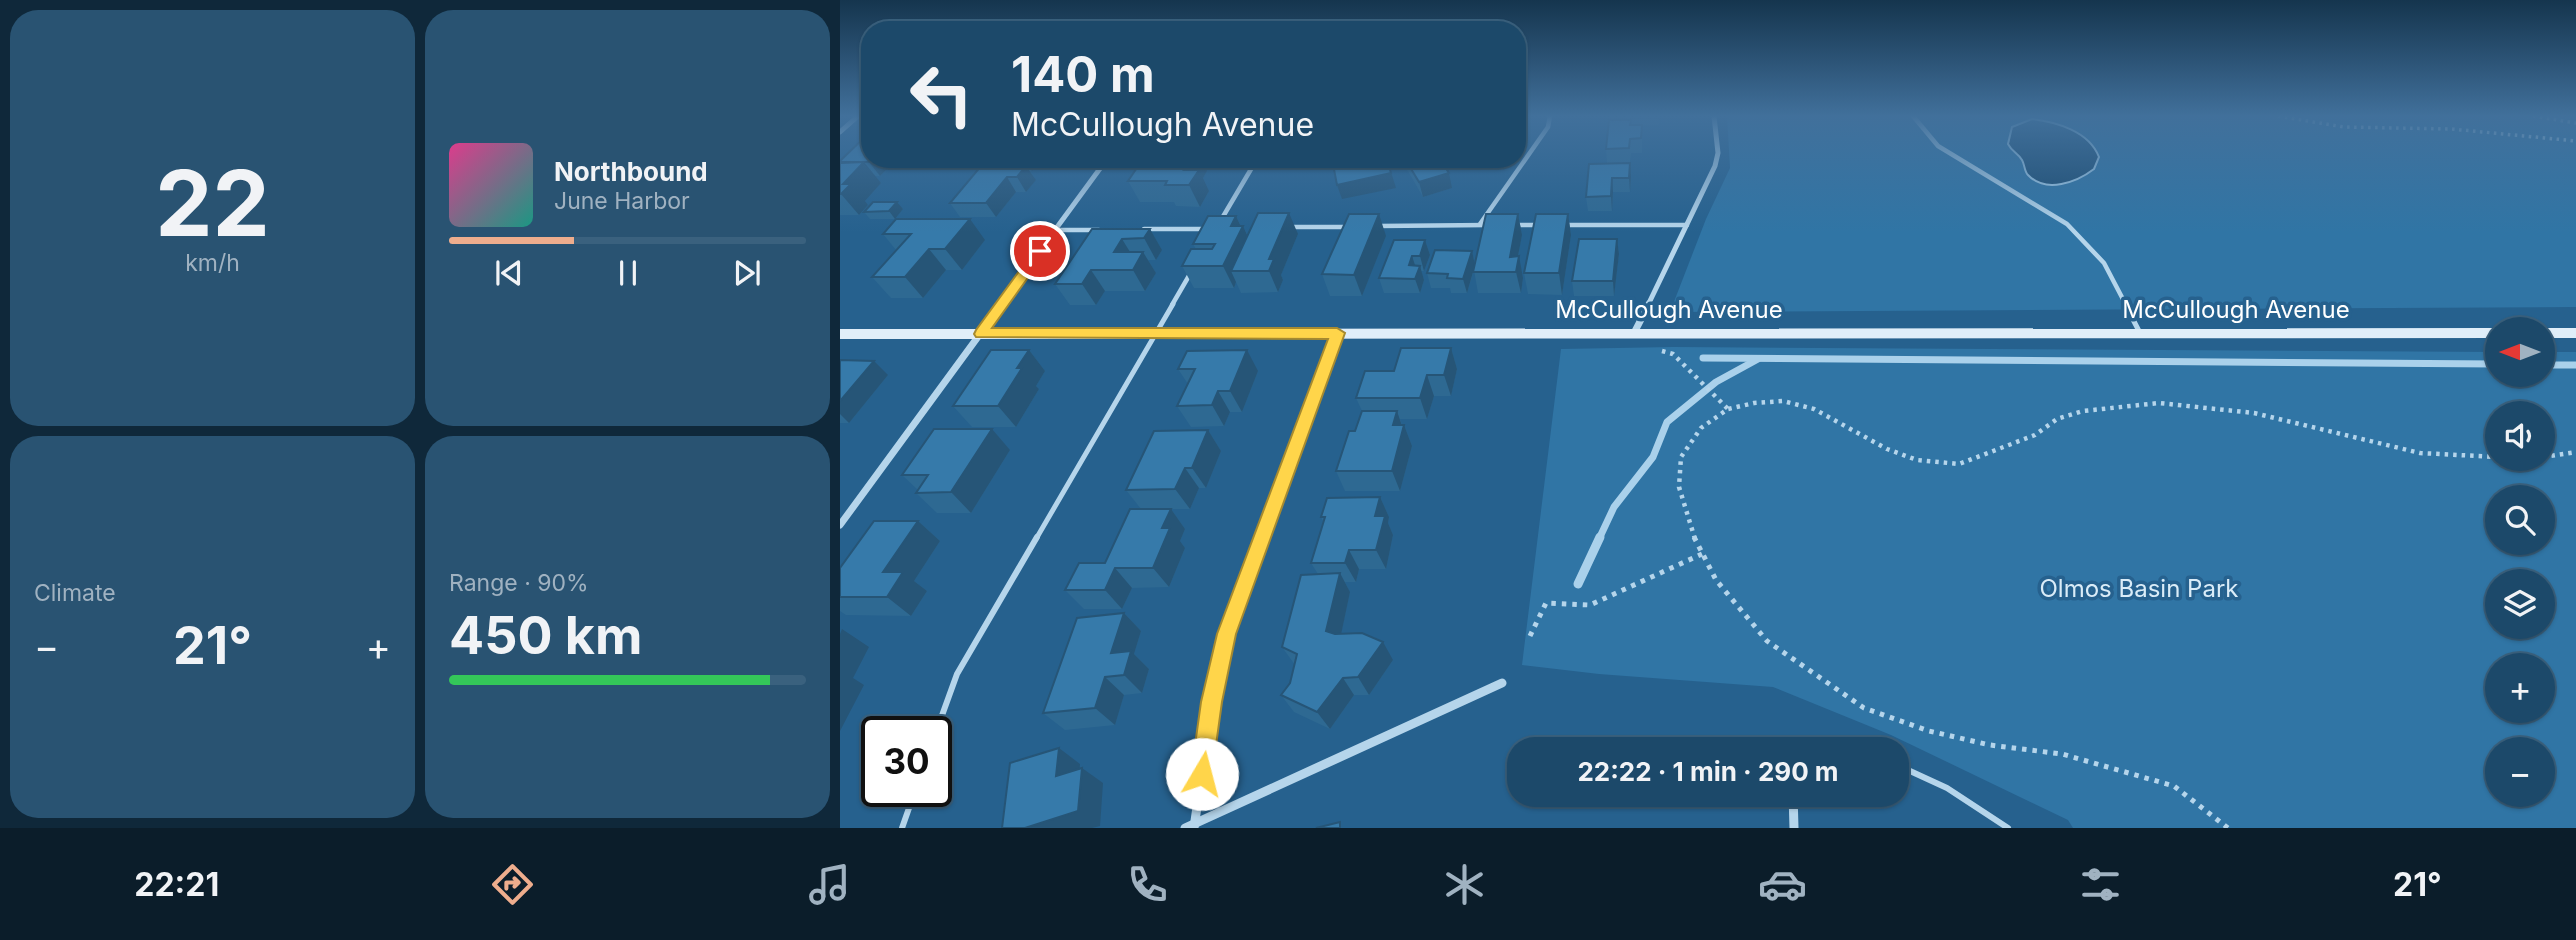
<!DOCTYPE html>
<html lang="en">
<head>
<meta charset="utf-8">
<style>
  body { margin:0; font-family:Inter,sans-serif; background:#295372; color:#f1f3f6; height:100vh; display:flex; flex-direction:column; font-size:26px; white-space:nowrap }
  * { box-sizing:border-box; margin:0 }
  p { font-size:23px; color:#a0b2c1 }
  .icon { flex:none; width:38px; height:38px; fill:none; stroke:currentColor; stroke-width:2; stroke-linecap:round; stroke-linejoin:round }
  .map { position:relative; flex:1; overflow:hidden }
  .details { display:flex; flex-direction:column; gap:10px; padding:10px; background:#0f283a; width:840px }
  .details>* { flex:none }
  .banner { position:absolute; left:21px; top:21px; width:665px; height:147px; border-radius:28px; box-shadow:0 2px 5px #0004,0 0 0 2px #3a617e; background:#1c496a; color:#f1f3f6; overflow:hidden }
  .needle { width:46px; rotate:270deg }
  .controls { position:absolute; left:1645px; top:317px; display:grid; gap:14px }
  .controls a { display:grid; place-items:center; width:70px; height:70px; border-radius:50%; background:#1c496a; box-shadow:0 2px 5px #0004,0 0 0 2px #3a617e; font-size:35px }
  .speed { position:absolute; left:21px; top:716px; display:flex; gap:14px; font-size:35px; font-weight:700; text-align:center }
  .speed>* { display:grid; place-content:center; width:91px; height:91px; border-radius:50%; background:#1c496a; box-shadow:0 2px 5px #0004,0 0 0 2px #3a617e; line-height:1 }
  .speed .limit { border:4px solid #111; border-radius:10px; background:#fff; color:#111 }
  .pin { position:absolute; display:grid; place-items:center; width:60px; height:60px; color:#fff; margin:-30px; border:4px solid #fff; border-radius:50%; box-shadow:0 2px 7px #0007 }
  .me { position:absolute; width:77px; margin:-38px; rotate:8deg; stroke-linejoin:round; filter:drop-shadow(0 0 5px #0008) }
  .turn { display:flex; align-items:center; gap:24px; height:147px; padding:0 35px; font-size:32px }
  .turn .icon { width:91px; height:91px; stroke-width:2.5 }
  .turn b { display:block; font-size:49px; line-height:60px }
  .big { font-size:52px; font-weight:700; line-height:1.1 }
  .details .widget { flex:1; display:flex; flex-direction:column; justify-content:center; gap:10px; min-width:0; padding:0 24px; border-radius:28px; background:#295372 }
  .details .dial { align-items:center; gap:0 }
  .dial b { font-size:91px; line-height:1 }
  .song { display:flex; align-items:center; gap:21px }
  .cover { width:84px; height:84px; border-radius:10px; background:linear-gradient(135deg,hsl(330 70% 55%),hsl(170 70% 35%)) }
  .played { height:7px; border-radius:4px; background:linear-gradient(90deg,#eead8d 35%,#3a617e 35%) }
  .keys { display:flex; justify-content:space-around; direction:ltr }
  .heat { display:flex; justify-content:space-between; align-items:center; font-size:38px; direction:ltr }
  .charge { height:10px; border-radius:5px; background:linear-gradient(90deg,#34c759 90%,#3a617e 0) }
  .details .tiles { flex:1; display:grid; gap:10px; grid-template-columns:repeat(2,1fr) }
  .trip { position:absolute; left:667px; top:737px; width:402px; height:70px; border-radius:28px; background:#1c496a; box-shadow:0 2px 5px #0004,0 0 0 2px #3a617e; font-weight:700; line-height:70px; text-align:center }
  .tabs { display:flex; height:112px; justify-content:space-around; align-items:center; background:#0b1d2a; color:#a0b2c1 }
  .tabs .icon { width:49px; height:49px }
  .tabs .on { color:#eead8d }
  .tabs b { font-size:32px; color:#f1f3f6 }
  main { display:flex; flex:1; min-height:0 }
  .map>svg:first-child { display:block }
  .green { fill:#3075a5; fill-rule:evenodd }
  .water { fill:#1b4a6e; stroke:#aad1eb; stroke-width:2 }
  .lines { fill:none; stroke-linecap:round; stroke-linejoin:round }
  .stream-far1 { stroke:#aad1eb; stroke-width:7 }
  .stream { stroke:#aad1eb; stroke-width:9 }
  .path-far2 { stroke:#b5d5eb; stroke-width:3.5; stroke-dasharray:2.5 4.5; stroke-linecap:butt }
  .path-far1 { stroke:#b5d5eb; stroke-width:4.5; stroke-dasharray:3.5 5; stroke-linecap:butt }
  .path { stroke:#b5d5eb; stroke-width:5; stroke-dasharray:4.5 6; stroke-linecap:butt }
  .lane-far2 { stroke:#b5d5eb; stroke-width:4.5 }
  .lane-far1 { stroke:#b5d5eb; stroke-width:5 }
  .lane { stroke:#b5d5eb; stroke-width:6 }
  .street-far2 { stroke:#b5d5eb; stroke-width:5 }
  .street-far1 { stroke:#b5d5eb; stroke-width:7 }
  .street { stroke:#b5d5eb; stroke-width:9 }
  .secondary { fill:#e0eef9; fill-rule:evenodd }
  .wall { fill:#2e6992 }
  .shaded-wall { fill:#265577 }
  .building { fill:#367aaa; stroke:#265577; stroke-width:2 }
  .route { fill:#ffd54a; stroke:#a68a30; stroke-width:2 }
  .labels { text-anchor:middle; stroke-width:7; stroke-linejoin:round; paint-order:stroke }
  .street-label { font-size:24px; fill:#fff; stroke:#26618e }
  .park-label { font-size:24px; fill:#daecf8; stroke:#26618e }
</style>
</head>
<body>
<main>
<section class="details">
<div class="tiles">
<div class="widget dial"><b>22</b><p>km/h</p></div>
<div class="widget">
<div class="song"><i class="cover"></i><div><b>Northbound</b><p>June Harbor</p></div></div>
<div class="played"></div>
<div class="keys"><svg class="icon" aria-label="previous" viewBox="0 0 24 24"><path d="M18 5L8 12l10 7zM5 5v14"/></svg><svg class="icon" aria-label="pause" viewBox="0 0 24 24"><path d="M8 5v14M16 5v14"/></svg><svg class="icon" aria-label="next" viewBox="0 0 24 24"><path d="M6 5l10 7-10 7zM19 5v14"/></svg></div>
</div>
<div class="widget"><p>Climate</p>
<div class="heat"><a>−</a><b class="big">21°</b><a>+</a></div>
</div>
<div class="widget"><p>Range · 90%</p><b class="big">450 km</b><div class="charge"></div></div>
</div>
</section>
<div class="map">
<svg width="1736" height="828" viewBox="0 0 1736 828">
  <rect width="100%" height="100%" fill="#26618e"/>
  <!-- green -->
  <g class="green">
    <path d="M887 116H1736V307L830 312 866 219 890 168Z"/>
    <path d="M833 347 1657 352V374H1703V352H1736V828H1233L1228 820 1051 735 933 687 759 674 682 665 721 349ZM1657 413H1703V458H1657ZM1657 497H1703V542H1657ZM1657 581H1703V626H1657ZM1657 665H1703V710H1657ZM1657 749H1703V794H1657Z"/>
  </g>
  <!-- water -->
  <path class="water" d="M1192 119C1216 122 1249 131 1259 157L1254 169C1237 182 1206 194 1188 175 1184 171 1185 165 1182 160 1178 153 1172 152 1168 144L1172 127Z"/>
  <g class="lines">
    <!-- stream-far1 -->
    <g class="stream-far1">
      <path d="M863 358 1657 364"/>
      <path d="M1703 365H1736"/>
      <path d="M759 539 774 507 813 457 827 422 876 382 918 359"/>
    </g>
    <!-- stream -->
    <path class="stream" d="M738 584 760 537"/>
    <!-- path-far2 -->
    <g class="path-far2">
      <path d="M1438 116 1504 127 1612 129 1736 141"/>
      <path d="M1693 116 1736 123"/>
    </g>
    <!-- path-far1 -->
    <g class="path-far1">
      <path d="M822 351 833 354 888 409"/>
      <path d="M1703 457 1736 452"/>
      <path d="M855 539 839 487 841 457 861 428 888 409 914 403 943 401 974 409 1047 449 1077 460 1119 464 1195 435 1217 419 1243 411 1319 403 1414 413 1580 453 1657 457"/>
    </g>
    <!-- path -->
    <g class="path">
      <path d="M854 537 876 580 927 641 1024 708 1089 731 1150 745 1222 754 1334 786 1388 828"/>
      <path d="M690 636 706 603 750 605 862 554"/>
    </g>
    <!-- lane-far2 -->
    <g class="lane-far2">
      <path d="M1073 116 1098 146 1227 224 1264 263 1286 305"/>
      <path d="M381 220 417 159"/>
      <path d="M640 224 708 127 710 116"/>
      <path d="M675 225H700"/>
      <path d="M724 225H847"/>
      <path d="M538 226 648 225"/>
      <path d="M451 227H508"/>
      <path d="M304 229H368"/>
      <path d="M215 230H259"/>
      <path d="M332 305 350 274"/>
    </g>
    <!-- lane-far1 -->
    <g class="lane-far1">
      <path d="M1285 304 1300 333"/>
      <path d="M196 539 333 304"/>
    </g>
    <!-- lane -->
    <g class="lane">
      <path d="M96 732 117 674 197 537"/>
      <path d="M1057 765 1107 788 1168 828"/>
      <path d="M62 828 75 791"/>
    </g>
    <!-- street-far2 -->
    <g class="street-far2">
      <path d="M0 132 18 116"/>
      <path d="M160 305 267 159"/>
      <path d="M808 305 875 166 878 153 874 116"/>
    </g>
    <!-- street-far1 -->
    <g class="street-far1">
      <path d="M794 333 809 304"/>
      <path d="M0 525 162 304"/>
      <path d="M421 539 497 333"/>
    </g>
    <!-- street -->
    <g class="street">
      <path d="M953 794 954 828"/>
      <path d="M345 828 662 683"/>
      <path d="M354 828 372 702 386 634 422 537"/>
    </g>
    <!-- secondary -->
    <g class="secondary">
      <path d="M1657 328 1659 329 1657 338 0 339V329Z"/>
      <path d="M1703 328H1736V338H1703L1701 329Z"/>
    </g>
  </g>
  <!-- wall -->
  <g class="wall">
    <path d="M766 116H819V125H791H802V153H791L790 162 767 163 766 149 779 120 766 119Z"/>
    <path d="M30 159H69L68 160 55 161 40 176H35L41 183 25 201 28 205 19 215H0V161Z"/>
    <path d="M151 159H201L192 171H190L196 180 186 192H176L156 217H120L110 203 155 166Z"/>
    <path d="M303 159H361L367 171 363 178 369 191 360 207 336 206 334 202H300L288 181Z"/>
    <path d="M561 159H618V161L604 166 612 188 583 197Z"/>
    <path d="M790 163 791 177 790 192H773L772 211H748L746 197Z"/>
    <path d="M57 202 63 209 55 219H30L24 212Z"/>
    <path d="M678 214 682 235 678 256 683 278 681 293H638L634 270 627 293H611L610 288H591L587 273 632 251 635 264Z"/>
    <path d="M728 214 731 235 722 295 688 294 684 273Z"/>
    <path d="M396 216 401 226H403L408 236 458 234 441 275 443 280 438 292 401 293 396 282 394 288H354L342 266 356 249 353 244Z"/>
    <path d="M56 219 145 240 122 270H106L83 298H51L32 277 56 250 43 234Z"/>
    <path d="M252 229H310L322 250 316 260H308L316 273 305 291H265L256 305H230L215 284Z"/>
    <path d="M546 236 522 296H490L482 274Z"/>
    <path d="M777 239 779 254 774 296H734L732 281Z"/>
    <path d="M585 240 590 255 584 271H581L584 280 580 293H544L539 278Z"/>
    <path d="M611 348 617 369 611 396H594L587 419H560L562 425H564L572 446 560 491H505L496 471 515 431 522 411 516 398 554 371Z"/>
    <path d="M189 350 205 371 196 386 199 389 176 427H132L113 406Z"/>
    <path d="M347 351 418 371 402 412H390L384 426 351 427 337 406 348 384 338 369Z"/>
    <path d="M0 360 48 375 9 423H0Z"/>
    <path d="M368 430 381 451 366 488H359L350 509H331L345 529 340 541 345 548 329 587 292 588 282 609H244L225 590 265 563 301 509 286 490Z"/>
    <path d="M170 450 131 513H97L76 493 78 490 62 475Z"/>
    <path d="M540 497 549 517 548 523 553 535 546 569H519L516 582H505L510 592 501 634 553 660 529 695H514L490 729 454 712 441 695 450 683 455 665 442 647 478 574 471 563 483 521 481 517Z"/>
    <path d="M78 521 100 541 74 581 87 591 71 616 6 615 0 611V568Z"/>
    <path d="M284 613 301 631 294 654 309 669 302 693 284 695 275 725 225 730 203 713Z"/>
  </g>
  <!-- shaded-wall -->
  <g class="shaded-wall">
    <path d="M32 159H54L55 161 40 176 29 162Z"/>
    <path d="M184 159H201L192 171Z"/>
    <path d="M351 159H361L367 171 363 178 369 191 360 207 349 185 344 170Z"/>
    <path d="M547 159 556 188 502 199 497 185Z"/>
    <path d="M597 159H618V161L599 167Z"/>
    <path d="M24 162 41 183 25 201 28 205 19 215 1 194 3 184Z"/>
    <path d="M790 163 791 177 790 192 789 178Z"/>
    <path d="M186 166 196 180 186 192 177 177Z"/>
    <path d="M609 173 612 188 583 197 579 182Z"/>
    <path d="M167 177 176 192 156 217 146 203Z"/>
    <path d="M772 178 773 192 772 211 771 196Z"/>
    <path d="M57 202 63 209 55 219 49 211Z"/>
    <path d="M449 213 458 234 441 275 443 280 438 292 429 271V259Z"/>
    <path d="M539 214 546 236 522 296 514 275Z"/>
    <path d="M678 214 682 235 675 272 670 257Z"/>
    <path d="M728 214 731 235 722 295 719 273Z"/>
    <path d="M396 216 402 229 403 226 413 248 391 271 396 282 394 288 383 266 391 226Z"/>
    <path d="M130 219 145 240 122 270 105 249Z"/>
    <path d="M310 229 322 250 316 260 304 238Z"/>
    <path d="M282 239 295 260 274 252Z"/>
    <path d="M777 239 779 254 774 296 773 281Z"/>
    <path d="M585 240 590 255 584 271 580 256Z"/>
    <path d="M89 249 106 270 83 298 65 277Z"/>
    <path d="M632 251 635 265 627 293 623 279Z"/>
    <path d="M303 252 316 273 305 291 293 270Z"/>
    <path d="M572 256 577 271 573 280 569 265Z"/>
    <path d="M679 256 683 278 681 293 676 272Z"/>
    <path d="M580 266 584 280 580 293 575 279Z"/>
    <path d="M251 270 265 291 256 305 242 284Z"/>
    <path d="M611 348 617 369 611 396 604 375Z"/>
    <path d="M189 350 205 371 196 386 199 389 176 427 158 406 177 368Z"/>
    <path d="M407 350 418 371 402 412 390 391Z"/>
    <path d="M34 361 48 375 9 423 0 414V401Z"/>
    <path d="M587 375 594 396 587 419 580 398Z"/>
    <path d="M378 391 390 412 384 426 372 405Z"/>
    <path d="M557 411 563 429 564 425 572 446 560 491 552 471 553 425Z"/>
    <path d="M152 429 170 450 131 513 111 492Z"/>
    <path d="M368 430 381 451 366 488 352 468Z"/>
    <path d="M345 468 359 488 350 509 335 489Z"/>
    <path d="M540 497 549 517 548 523 553 535 546 569 536 550 535 516Z"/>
    <path d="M331 509 345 529 340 541 345 548 329 587 313 568 322 528Z"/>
    <path d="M78 521 100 541 74 581 87 591 71 616 47 597 43 572Z"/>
    <path d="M509 550 519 569 516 582 505 563Z"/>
    <path d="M275 568 292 588 282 609 265 590Z"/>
    <path d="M500 573 510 592 498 649 486 631Z"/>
    <path d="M284 613 301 631 294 654 309 669 302 693 284 675 271 653Z"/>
    <path d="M2 629 29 647 13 678 24 685 0 731V634Z"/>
    <path d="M543 642 553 660 529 695 518 677Z"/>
    <path d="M265 677 284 695 275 725 255 708Z"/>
    <path d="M503 678 514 695 490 729 477 712Z"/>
    <path d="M219 748 240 764 238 791 216 776Z"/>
    <path d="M242 768 263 783 260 826 252 828H185Z"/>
  </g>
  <!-- building -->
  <g class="building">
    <path d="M769 120H791L790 125H802L801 138 790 139 789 148 766 149Z"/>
    <path d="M29 133H30V159H32L29 162H0V161Z"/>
    <path d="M303 159H351L344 170H359L349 185H325L327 181H288Z"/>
    <path d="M492 159H514L515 163 533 159H547L551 173 497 185Z"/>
    <path d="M565 159H600L609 173 579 182Z"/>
    <path d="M24 162 3 184H11L1 194H0V163Z"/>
    <path d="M790 163 789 178H772L771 196 746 197 749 164Z"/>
    <path d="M141 166H186L177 177H167L146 203H110Z"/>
    <path d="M33 202H57L49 211 24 212Z"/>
    <path d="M418 213H449L429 259H434L429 271H391Z"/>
    <path d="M509 214H539L514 275 482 274Z"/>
    <path d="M646 214H678L670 257 679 256 676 272H633Z"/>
    <path d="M696 214H728L719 273H684Z"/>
    <path d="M368 216H396L391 226H403L383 266H342L351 249H372L375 244H353Z"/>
    <path d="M56 219H130L105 249H89L65 277H32L71 234H43Z"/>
    <path d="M252 229H310L304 238 282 239 274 252H303L293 270H251L242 284H215Z"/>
    <path d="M739 239H777L773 281H732Z"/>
    <path d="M554 240H585L580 256H572L569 265 580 266 575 279 539 278Z"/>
    <path d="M595 250 632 251 623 279 607 278 608 274 587 273Z"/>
    <path d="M561 348H611L604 375H587L580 398H516L525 371H554Z"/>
    <path d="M151 350H189L177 368H182L158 406H113Z"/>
    <path d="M407 350 390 391H378L372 405 337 406 355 369H338L347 351Z"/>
    <path d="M0 360 34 361 0 401Z"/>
    <path d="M522 411H557L553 425H564L552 471H496L509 431H515Z"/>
    <path d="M94 429H152L111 492 76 493 88 475H62Z"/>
    <path d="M368 430 352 468H345L335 489 286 490 314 431Z"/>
    <path d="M540 497 535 516H545L536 550H509L505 563H471L485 517H481L487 498Z"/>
    <path d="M290 509H331L322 528H330L313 568H275L265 590H225L239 563H265Z"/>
    <path d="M34 521H78L43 572H63L47 597H0V568Z"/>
    <path d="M500 573 486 631 495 634 522 633 543 642 518 677 503 678 477 712 441 695 450 683 457 654 442 647 461 575Z"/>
    <path d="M284 613 271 653 291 651 284 675 265 677 255 708 203 713 237 618Z"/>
    <path d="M219 748 216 776 242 768 238 811 185 828H162L170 763Z"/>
    <path d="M500 822V828H476Z"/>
  </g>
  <!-- sky -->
  <linearGradient id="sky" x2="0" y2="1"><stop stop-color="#15354e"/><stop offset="0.5" stop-color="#41709b"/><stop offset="1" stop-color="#41709b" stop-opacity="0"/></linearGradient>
  <rect width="1736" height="232" fill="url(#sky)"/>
  <!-- route -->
  <path class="route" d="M200 247 207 251 152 328H497L505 333 396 634 382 702 372 774 369 781 362 784 354 781 351 774 361 702 377 634 488 339 136 337 134 334 136 330 196 248Z"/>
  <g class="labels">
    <!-- street labels -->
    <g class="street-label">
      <text x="829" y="318">McCullough Avenue</text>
      <text x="1396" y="318">McCullough Avenue</text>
    </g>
    <!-- park labels -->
    <g class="park-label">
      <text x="1299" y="597">Olmos Basin Park</text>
    </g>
  </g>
</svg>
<div class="controls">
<a><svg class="needle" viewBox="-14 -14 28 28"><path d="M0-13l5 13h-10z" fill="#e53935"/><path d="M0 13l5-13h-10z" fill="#a0b2c1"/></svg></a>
<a><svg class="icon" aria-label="sound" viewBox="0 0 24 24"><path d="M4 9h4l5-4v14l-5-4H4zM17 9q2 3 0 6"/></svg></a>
<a><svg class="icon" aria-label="search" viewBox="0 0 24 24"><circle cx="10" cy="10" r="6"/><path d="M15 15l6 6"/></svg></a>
<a><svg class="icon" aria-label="layers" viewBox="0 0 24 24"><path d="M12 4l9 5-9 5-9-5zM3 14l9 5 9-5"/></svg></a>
<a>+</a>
<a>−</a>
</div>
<div class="speed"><div class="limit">30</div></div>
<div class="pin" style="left:200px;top:251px;background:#d93025"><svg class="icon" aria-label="arrive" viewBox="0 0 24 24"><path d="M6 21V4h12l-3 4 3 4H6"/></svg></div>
<svg class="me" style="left:362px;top:774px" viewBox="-20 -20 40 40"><circle r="19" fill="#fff"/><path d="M0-13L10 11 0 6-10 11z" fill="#ffd54a"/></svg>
<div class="trip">22:22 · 1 min · 290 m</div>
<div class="banner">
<div class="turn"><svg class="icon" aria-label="left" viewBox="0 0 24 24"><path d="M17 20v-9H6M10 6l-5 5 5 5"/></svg><div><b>140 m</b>McCullough Avenue</div></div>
</div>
</div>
</main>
<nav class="tabs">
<b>22:21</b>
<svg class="icon on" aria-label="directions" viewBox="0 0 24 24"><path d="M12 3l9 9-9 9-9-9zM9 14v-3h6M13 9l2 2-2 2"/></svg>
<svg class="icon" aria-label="music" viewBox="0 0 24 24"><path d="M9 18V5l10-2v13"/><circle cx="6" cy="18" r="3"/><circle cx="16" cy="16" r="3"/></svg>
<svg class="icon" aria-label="phone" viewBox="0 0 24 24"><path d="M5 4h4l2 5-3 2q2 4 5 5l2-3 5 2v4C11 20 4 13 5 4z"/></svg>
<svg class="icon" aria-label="climate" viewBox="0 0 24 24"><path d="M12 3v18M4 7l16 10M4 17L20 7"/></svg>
<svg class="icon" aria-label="car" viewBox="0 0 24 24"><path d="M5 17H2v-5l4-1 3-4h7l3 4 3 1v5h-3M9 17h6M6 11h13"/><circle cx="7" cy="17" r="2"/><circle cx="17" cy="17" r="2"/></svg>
<svg class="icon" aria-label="filters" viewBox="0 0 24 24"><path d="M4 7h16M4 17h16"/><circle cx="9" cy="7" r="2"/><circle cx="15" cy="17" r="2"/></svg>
<b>21°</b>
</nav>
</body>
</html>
